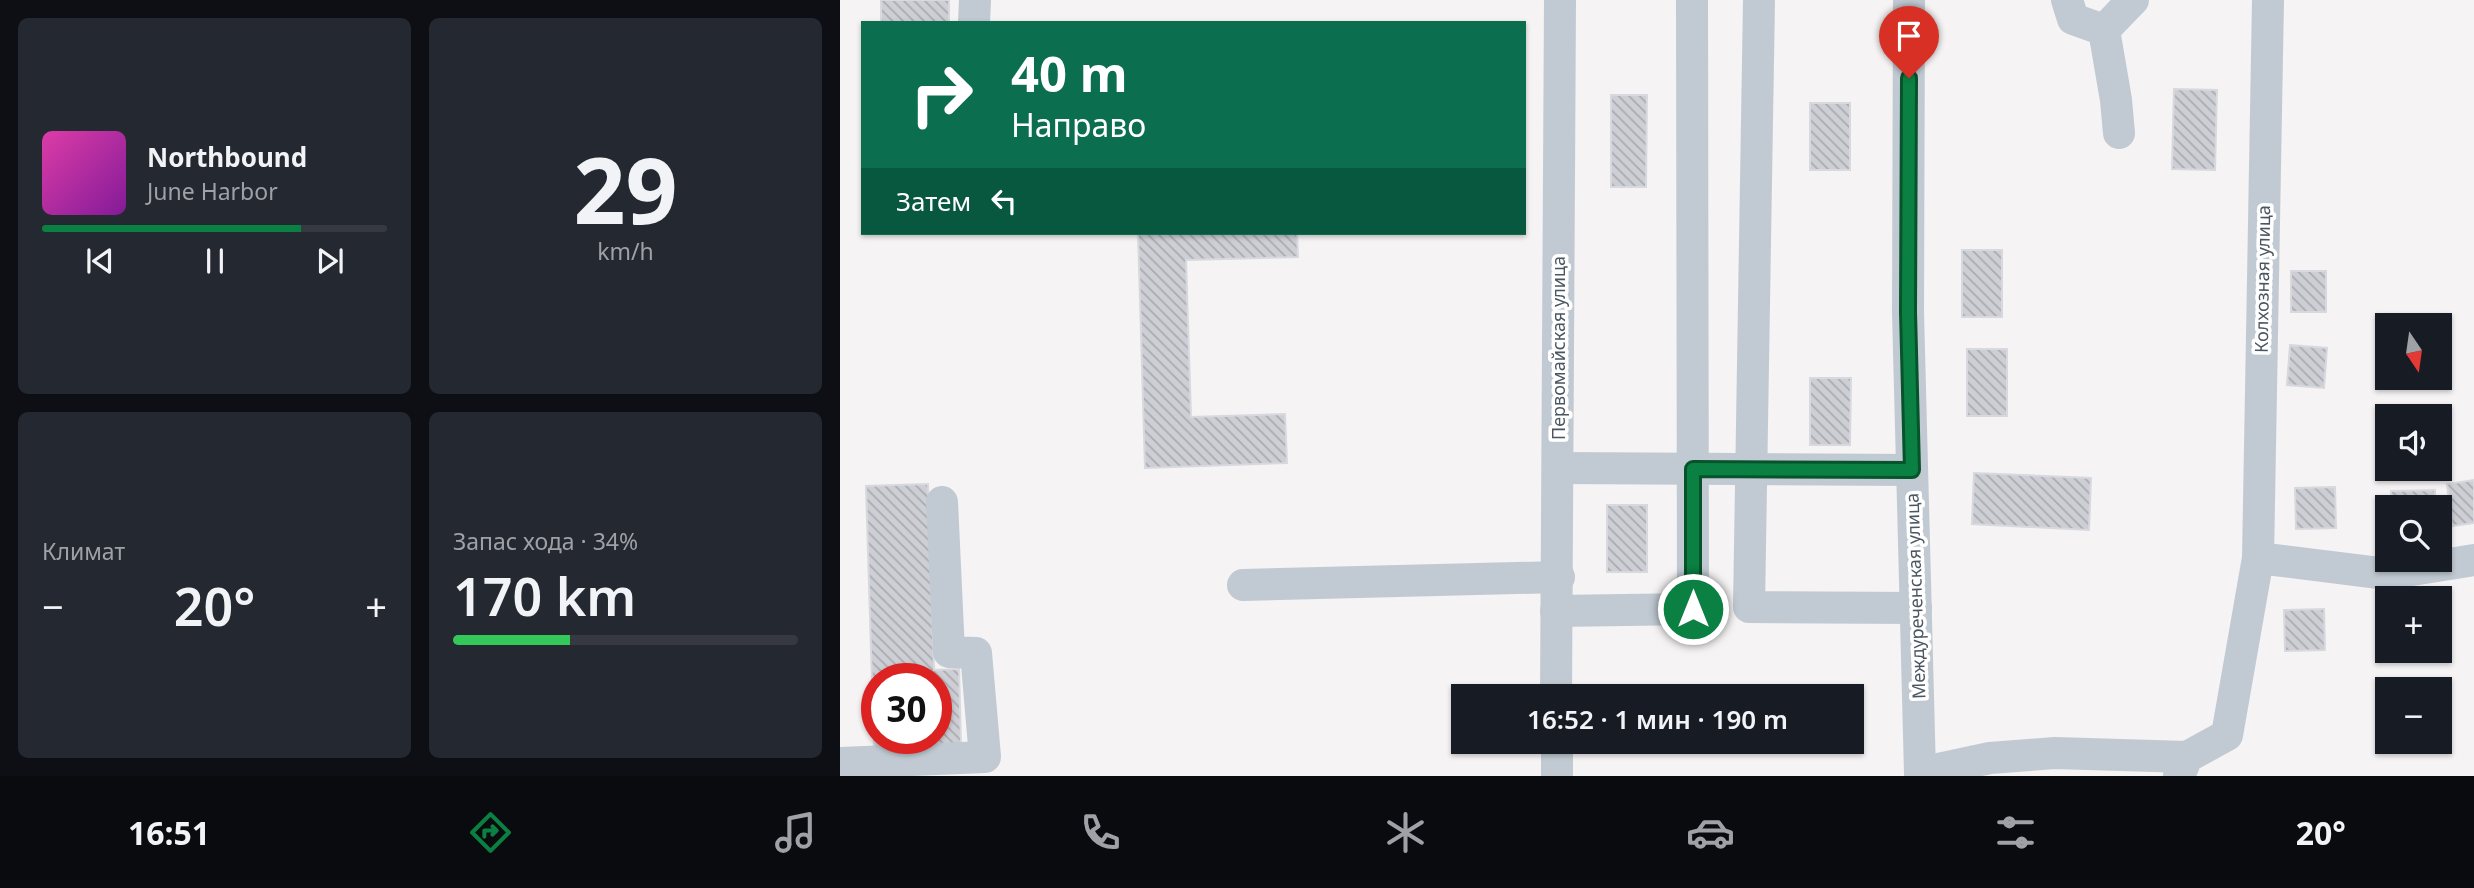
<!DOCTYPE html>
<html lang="ru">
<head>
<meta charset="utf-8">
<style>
  body { margin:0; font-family:"Noto Sans",sans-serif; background:#242831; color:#f1f3f6; height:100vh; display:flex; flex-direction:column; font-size:26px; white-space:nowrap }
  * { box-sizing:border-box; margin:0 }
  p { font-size:23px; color:#9ea1a6 }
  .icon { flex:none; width:38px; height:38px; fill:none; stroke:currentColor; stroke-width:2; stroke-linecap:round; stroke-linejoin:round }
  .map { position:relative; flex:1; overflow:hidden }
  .details { display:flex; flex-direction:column; gap:18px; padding:18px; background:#0d0f14; width:840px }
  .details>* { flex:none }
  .guide { position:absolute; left:21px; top:21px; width:665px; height:214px; border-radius:0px; box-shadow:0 2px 5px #0004; background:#0b6e4f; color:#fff; overflow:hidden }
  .needle { width:46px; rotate:167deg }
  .tools { position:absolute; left:1535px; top:313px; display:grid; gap:14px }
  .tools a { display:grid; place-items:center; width:77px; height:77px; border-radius:0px; background:#171b24; box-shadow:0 2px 5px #0004; font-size:35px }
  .speed { position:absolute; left:21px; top:663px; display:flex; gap:14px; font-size:35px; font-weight:700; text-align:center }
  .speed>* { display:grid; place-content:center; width:91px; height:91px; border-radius:50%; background:#171b24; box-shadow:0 2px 5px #0004; line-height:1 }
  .speed .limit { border:10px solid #d22; background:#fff; color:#111 }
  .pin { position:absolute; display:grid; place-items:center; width:60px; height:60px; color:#fff; margin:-72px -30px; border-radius:50% 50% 50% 0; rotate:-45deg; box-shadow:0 0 7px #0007 }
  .pin .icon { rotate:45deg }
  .me { position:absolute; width:77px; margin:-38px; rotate:0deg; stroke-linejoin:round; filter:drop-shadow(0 0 5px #0008) }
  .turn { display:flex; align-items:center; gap:24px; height:147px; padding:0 35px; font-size:32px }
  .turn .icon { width:91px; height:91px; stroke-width:2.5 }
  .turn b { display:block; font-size:49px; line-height:60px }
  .then { display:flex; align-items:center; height:66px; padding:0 35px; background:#0003; gap:14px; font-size:26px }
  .big { font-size:52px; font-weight:600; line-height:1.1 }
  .details .tile { flex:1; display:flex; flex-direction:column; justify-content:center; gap:10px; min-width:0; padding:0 24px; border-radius:10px; background:#242831 }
  .details .dial { align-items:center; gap:0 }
  .dial b { font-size:91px; line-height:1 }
  .song { display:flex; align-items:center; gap:21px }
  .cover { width:84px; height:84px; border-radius:10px; background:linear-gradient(135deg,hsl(320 70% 55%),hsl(290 70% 35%)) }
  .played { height:7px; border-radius:4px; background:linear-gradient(90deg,#0b8043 75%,#363941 75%) }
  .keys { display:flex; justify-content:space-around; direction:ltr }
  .heat { display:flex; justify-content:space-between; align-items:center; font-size:38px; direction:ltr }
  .charge { height:10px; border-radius:5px; background:linear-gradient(90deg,#34c759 34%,#363941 0) }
  .details .tiles { flex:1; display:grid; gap:18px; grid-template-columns:repeat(2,1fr) }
  .trip { position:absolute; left:611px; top:684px; width:413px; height:70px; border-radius:0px; background:#171b24; box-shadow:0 2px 5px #0004; font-weight:600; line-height:70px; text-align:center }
  .tab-bar { display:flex; height:112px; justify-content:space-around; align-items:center; background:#090b0e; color:#9ea1a6 }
  .tab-bar .icon { width:49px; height:49px }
  .tab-bar .on { color:#0b8043 }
  .tab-bar b { font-size:32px; color:#f1f3f6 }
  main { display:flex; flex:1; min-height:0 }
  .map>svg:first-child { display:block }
  .building { fill:url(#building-back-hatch); stroke:#d7d9de; stroke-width:2; fill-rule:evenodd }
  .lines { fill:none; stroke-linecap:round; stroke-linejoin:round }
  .minor { stroke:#c1cad2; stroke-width:32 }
  .route-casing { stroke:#07532c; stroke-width:18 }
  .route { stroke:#0b8043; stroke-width:12 }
  .labels { text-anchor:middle; stroke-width:7; stroke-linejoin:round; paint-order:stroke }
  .street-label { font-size:18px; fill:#4a5661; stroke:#fff }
</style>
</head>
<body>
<main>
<section class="details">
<div class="tiles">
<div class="tile">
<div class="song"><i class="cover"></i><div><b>Northbound</b><p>June Harbor</p></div></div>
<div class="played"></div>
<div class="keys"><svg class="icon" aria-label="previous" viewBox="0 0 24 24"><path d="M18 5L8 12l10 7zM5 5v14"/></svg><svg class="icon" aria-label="pause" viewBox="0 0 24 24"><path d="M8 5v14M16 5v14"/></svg><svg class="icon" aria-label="next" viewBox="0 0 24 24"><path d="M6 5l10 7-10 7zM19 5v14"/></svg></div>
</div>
<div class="tile dial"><b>29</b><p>km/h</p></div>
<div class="tile"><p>Климат</p>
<div class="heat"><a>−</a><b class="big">20°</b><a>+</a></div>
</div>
<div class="tile"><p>Запас хода · 34%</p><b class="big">170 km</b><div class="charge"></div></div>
</div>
</section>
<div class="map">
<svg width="1634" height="776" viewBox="0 0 1634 776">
  <defs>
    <pattern id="building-back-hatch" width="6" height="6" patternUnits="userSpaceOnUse" patternTransform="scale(1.75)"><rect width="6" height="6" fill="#cdcfd5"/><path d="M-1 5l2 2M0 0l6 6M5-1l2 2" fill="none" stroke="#a8abb0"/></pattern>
  </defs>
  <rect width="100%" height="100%" fill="#f5f3f3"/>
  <!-- building -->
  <g class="building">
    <rect x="41" y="0" width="68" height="23"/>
    <path d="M1334 89 1377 90 1375 170 1332 169Z"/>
    <path d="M771 95H807L806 187H771Z"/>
    <rect x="970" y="103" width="40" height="67"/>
    <path d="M298 233H457L458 257 346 260 351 417 445 414 447 463 305 468Z"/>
    <rect x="1122" y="250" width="40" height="67"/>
    <rect x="1451" y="271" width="35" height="41"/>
    <path d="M1450 345 1487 348 1484 388 1447 385Z"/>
    <rect x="1127" y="349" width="40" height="67"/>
    <path d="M970 378H1011L1010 445H970Z"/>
    <path d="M1134 473 1251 478 1249 530 1132 524Z"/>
    <path d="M1634 480V523L1612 526 1607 484Z"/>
    <path d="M88 484 94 670 119 669 121 745 34 748 26 486ZM37 679H96V738H37Z"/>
    <path d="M1495 487 1496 528 1456 529 1455 488Z"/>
    <path d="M1595 490V508H1551V491Z"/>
    <rect x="767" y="505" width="40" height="67"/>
    <path d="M1484 609 1485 650 1445 651 1444 610Z"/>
    <path d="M1547 610V650H1544Z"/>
  </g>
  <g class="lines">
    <!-- minor -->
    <g class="minor">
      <path d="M919 0 909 607 1076 608"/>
      <path d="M1069 0 1068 312 1080 773"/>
      <path d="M1227 0 1233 19 1264 30 1276 100 1279 133"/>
      <path d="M134 23 135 0"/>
      <path d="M1264 30 1293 0"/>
      <path d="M719 468 1072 470"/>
      <path d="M1418 558 1428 0"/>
      <path d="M403 585 719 577"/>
      <path d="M716 611 853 609 852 0"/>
      <path d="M716 696 720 0"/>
      <path d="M717 742V776"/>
      <path d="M0 763 145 757 136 653 109 652 102 502"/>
      <path d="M1080 776V773L1150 758 1215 753 1347 757"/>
      <path d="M1339 776 1347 757 1387 735 1418 558 1547 574 1634 560"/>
    </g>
  </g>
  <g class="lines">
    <defs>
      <path id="route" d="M853 609V469L1072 470 1068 312 1069 78"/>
    </defs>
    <!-- route casing -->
    <use href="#route" class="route-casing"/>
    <!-- route -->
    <use href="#route" class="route"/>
  </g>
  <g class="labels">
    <!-- street labels -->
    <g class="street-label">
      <text transform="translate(1423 279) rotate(-89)" y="6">Колхозная улица</text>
      <text transform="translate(719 348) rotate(-90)" y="6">Первомайская улица</text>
      <text transform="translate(1076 596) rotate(-92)" y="6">Междуреченская улица</text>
    </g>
  </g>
</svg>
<div class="tools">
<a><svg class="needle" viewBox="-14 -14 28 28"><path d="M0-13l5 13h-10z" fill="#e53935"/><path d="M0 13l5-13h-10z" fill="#9ea1a6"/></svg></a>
<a><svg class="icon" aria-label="sound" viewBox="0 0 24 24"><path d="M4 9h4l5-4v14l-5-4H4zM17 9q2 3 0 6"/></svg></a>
<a><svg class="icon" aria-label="search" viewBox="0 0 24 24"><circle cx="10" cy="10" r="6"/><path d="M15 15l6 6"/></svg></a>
<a>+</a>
<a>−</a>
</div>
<div class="speed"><div class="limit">30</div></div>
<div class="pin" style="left:1069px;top:78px;background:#d93025"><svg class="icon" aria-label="arrive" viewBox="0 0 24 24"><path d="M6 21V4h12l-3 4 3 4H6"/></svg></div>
<svg class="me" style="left:853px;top:609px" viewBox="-20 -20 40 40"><circle r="17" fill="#0b8043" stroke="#fff" stroke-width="3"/><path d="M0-11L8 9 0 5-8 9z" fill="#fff"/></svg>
<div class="trip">16:52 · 1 мин · 190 m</div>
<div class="guide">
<div class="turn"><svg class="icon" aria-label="right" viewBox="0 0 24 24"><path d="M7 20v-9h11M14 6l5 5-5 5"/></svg><div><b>40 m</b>Направо</div></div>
<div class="then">Затем<svg class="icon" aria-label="left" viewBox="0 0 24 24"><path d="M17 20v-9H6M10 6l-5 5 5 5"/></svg></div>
</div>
</div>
</main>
<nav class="tab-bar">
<b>16:51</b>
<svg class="icon on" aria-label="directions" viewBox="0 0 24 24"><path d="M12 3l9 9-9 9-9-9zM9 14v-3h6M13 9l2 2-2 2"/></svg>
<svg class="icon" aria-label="music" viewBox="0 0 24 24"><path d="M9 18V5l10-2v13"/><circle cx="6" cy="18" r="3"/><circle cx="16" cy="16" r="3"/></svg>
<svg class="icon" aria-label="phone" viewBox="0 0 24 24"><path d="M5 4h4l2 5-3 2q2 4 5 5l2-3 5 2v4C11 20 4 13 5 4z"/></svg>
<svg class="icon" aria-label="climate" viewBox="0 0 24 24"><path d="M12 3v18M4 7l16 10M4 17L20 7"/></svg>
<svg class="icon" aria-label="car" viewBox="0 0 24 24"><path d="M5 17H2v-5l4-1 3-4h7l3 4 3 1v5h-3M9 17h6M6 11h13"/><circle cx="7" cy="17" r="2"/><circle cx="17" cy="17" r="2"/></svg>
<svg class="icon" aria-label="filters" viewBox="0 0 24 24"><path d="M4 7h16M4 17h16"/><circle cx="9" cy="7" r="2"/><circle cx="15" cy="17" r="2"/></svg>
<b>20°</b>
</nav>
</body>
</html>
